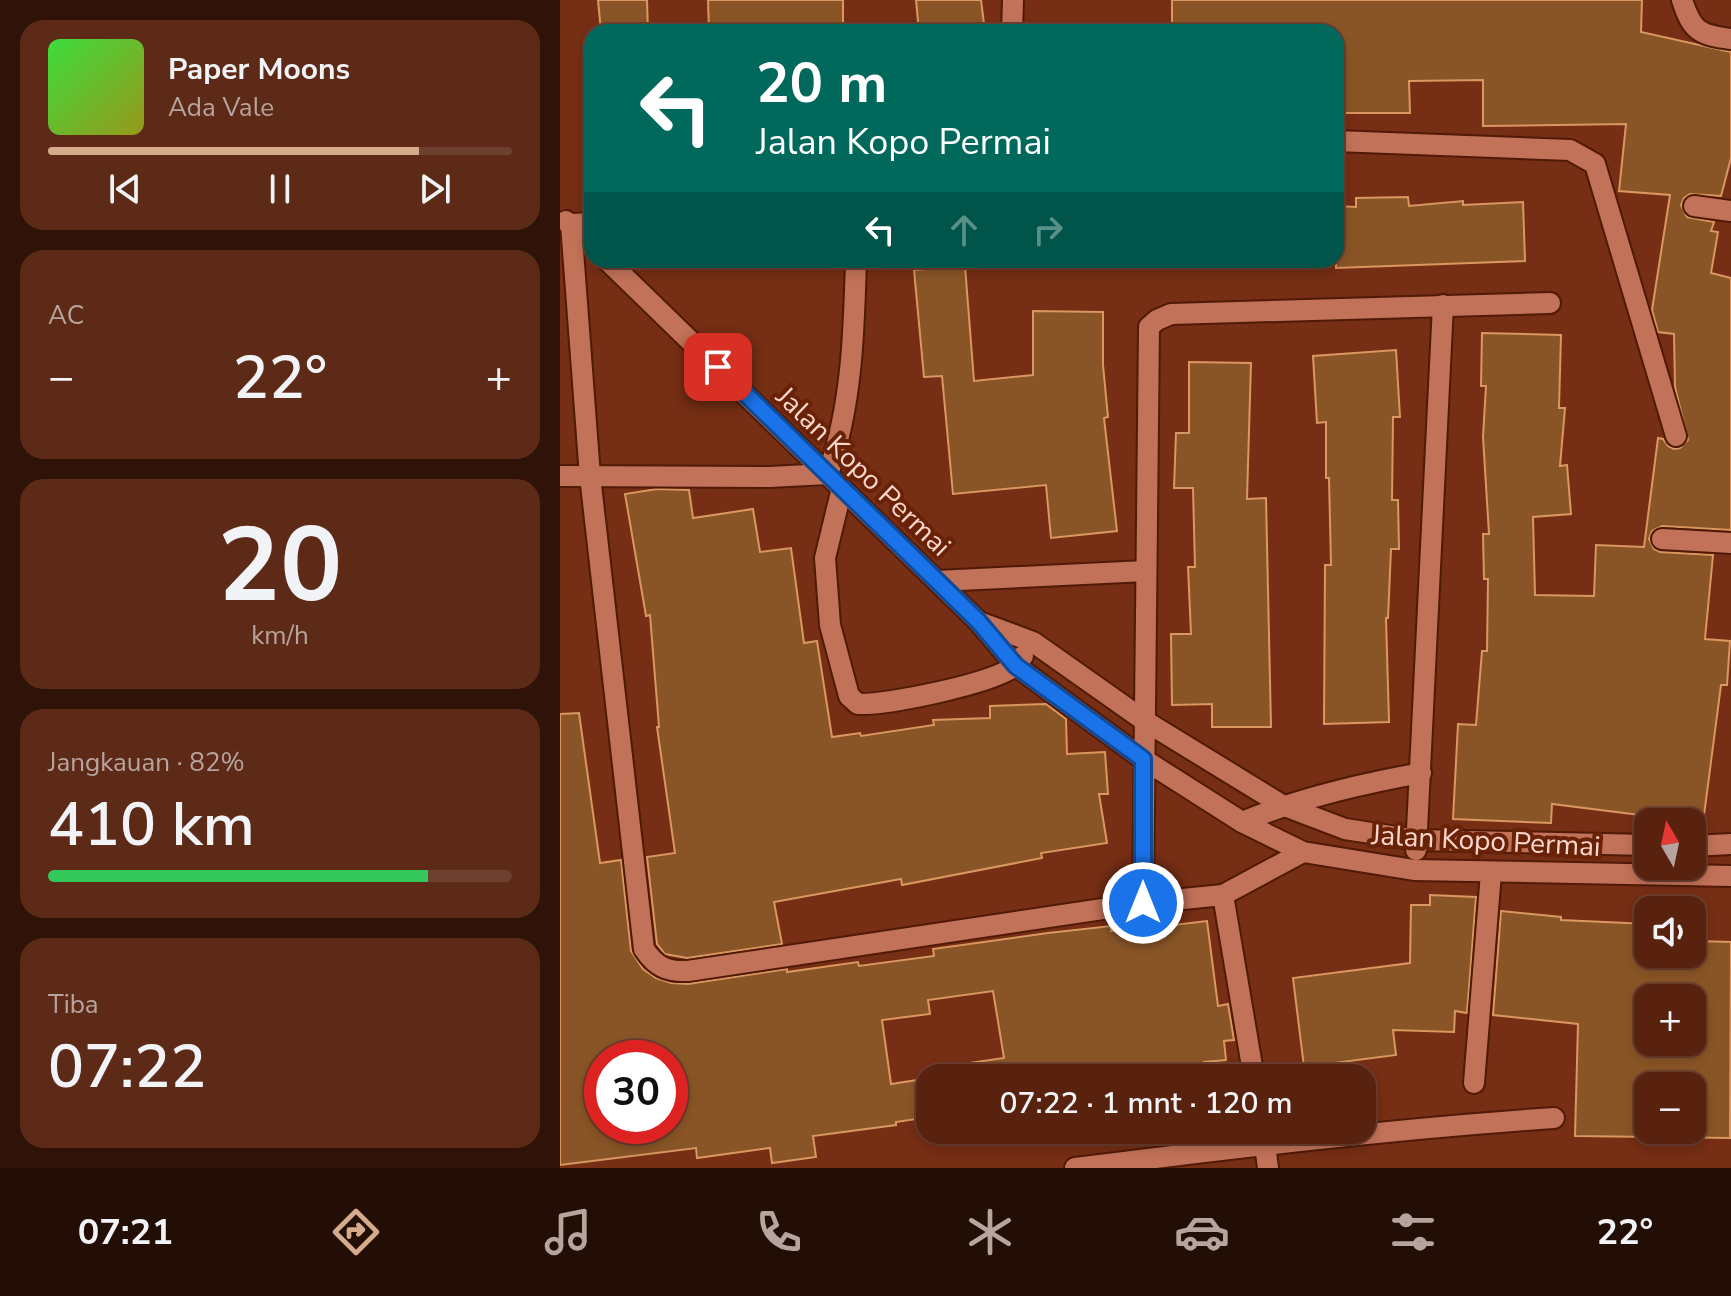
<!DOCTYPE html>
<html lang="id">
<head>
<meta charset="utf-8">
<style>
  body { margin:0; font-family:"Nunito Sans",sans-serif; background:#5e2a18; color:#f1f3f6; height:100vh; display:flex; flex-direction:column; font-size:30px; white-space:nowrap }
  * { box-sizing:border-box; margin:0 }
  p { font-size:26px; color:#b7a49e }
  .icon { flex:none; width:44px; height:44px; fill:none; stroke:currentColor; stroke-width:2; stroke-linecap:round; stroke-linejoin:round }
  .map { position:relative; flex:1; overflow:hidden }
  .sheet { display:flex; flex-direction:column; gap:20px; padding:20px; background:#301308; width:560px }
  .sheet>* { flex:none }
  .guide { position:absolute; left:24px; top:24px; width:760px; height:244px; border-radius:24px; box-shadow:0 4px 12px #0003,0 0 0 2px #6d3f2f; background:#00695c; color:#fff; overflow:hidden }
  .needle { width:52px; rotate:351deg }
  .fabs { position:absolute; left:1074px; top:808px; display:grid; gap:16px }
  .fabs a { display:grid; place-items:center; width:72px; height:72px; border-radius:16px; background:#58220f; box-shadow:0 4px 12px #0003,0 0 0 2px #6d3f2f; font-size:40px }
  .speed { position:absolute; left:24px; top:1040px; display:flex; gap:16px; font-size:40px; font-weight:700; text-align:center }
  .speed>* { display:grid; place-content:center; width:104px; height:104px; border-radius:50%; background:#58220f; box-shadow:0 4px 12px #0003,0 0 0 2px #6d3f2f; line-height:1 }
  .speed .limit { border:12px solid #d22; background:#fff; color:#111 }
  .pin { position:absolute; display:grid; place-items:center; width:68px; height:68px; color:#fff; margin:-34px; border-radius:16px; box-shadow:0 4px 12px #0006 }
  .me { position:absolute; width:88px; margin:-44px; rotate:0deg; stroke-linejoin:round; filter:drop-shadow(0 0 6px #0008) }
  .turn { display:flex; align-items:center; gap:28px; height:168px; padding:0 40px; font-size:36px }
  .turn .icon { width:104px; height:104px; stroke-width:2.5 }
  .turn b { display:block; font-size:56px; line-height:68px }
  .lanes { display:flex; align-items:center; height:76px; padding:0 40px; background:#0003; justify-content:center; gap:40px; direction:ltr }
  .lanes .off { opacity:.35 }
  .big { font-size:60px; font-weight:600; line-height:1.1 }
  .sheet .widget { flex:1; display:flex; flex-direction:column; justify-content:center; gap:12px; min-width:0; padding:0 28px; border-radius:24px; background:#5e2a18 }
  .sheet .dial { align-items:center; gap:0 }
  .dial b { font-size:104px; line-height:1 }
  .song { display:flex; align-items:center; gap:24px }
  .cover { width:96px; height:96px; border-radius:12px; background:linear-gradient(135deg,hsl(120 70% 55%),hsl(60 70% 35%)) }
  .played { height:8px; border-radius:4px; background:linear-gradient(90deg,#d6ab8b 80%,#6d3f2f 80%) }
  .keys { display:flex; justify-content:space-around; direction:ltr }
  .heat { display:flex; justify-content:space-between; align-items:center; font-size:44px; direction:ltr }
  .charge { height:12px; border-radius:6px; background:linear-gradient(90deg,#34c759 82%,#6d3f2f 0) }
  .trip { position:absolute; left:356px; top:1064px; width:460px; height:80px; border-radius:24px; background:#58220f; box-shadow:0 4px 12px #0003,0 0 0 2px #6d3f2f; font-weight:600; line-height:80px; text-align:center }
  .menu { display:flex; height:128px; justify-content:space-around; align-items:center; background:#230e06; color:#b7a49e }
  .menu .icon { width:56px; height:56px }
  .menu .active { color:#d6ab8b }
  .menu b { font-size:36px; color:#f1f3f6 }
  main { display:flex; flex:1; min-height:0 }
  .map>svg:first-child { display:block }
  .building { fill:#8a5526; stroke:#da9760; stroke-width:2; fill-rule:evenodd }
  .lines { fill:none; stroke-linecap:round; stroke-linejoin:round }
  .minor-casing { stroke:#501a06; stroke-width:24 }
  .minor { stroke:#c27258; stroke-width:20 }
  .route-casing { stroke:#114b97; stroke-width:20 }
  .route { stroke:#1a73e8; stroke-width:14 }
  .labels { text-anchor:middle; stroke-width:8; stroke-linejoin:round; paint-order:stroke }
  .street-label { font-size:28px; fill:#fad6cb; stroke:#692207 }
</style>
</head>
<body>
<main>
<section class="sheet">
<div class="widget">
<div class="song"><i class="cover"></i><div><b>Paper Moons</b><p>Ada Vale</p></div></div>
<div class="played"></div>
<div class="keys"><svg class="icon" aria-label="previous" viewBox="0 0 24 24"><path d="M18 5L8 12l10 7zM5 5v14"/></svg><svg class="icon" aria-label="pause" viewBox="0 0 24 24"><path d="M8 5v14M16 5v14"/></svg><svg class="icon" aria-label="next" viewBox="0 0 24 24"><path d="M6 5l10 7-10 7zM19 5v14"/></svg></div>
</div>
<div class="widget"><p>AC</p>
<div class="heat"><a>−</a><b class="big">22°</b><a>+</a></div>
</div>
<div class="widget dial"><b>20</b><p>km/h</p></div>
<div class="widget"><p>Jangkauan · 82%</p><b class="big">410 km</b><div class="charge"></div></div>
<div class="widget"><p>Tiba</p><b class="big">07:22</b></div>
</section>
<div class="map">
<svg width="1171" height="1168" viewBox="0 0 1171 1168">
  <rect width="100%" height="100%" fill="#762e14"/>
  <!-- building -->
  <g class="building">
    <path d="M38 0H87L88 32H41Z"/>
    <path d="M148 0H283V32H149Z"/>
    <path d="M356 0H421L425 32H359Z"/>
    <path d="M612 0H1082L1081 32 1171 52V158L1161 196 1130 194 1124 198 1121 205 1127 217 1154 222 1151 231 1158 232 1151 273 1171 278V530L1102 526 1092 531 1089 539 1094 549 1100 552 1153 555 1145 639 1170 641 1167 685H1161L1143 823 992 804 991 823 893 819 898 724 916 725 922 651H927L928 579H924L923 534H929L923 437 926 386H921L922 333 1001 335 999 408H1005L1000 466 1007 465 1011 514 973 517 975 595 1034 596 1036 545 1084 547 1098 438 1103 439 1108 446 1114 449 1120 448 1128 440 1115 387 1114 334 1098 332 1092 310 1110 195 1059 191 1066 124 923 126V80L849 81 850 113H776V32H612Z"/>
    <path d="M848 197 849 206 903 201V205L963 202 965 261 776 268V206L796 207V198Z"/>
    <path d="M405 266 414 381 473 375V311L543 312V365L548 417 544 418 557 531 491 538 486 485 393 494 382 376 364 377 354 270Z"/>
    <path d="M836 350 840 417H833L832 500H838L839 549H831L828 618H826L829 722 764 724 765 565H771L769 478H766V422L757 423 753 356Z"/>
    <path d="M629 362 691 363 687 499 706 498 711 727H652V704L612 705 611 634H631L628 567H635L633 488H614L616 433H629Z"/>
    <path d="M97 489 129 490 133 518 193 509 200 552 231 548 244 643 257 641 272 737 300 733 301 736 374 725 373 720 430 718V706L486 704 506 719 507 754 545 752 548 794H539L547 843 481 853 482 858 342 885 341 879 214 902 222 944 127 958 105 954 97 944 87 857 115 853 97 727H99L90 615 86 616 65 494Z"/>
    <path d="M19 713 40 863 61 860 71 951 83 969 96 978 111 983 128 984 227 969V972L298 962 299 966 374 956 373 949 488 933 551 926V931L588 926V928L647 921 658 1006 668 1004 674 1040 664 1041 666 1060 644 1062 646 1078H373L396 1075 395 1065 444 1058 433 991 368 1000 370 1014 322 1020 331 1084 370 1078V1117L336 1122V1125L253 1136 256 1157 212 1163 210 1148 137 1158 136 1148 0 1165V714ZM42 1058H110V1126H42Z"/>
    <path d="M870 895 916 897 907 1013 895 1011 894 1032 833 1030 836 1055 744 1067 733 978 850 963 851 905H870Z"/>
    <path d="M941 911 1001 917V920L1088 924V954H1132V926H1137V941L1171 942 1170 1138 1015 1136 1018 1024 933 1015ZM1088 998H1132V1042H1088ZM1088 1086H1132V1130H1088Z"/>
  </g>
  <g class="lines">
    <defs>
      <g id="minor">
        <path d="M1122 0C1132 31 1139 35 1171 39"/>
        <path d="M452 32 453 0"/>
        <path d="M776 141 1010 150 1035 164 1116 436"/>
        <path d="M1134 206 1171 211"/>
        <path d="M6 221 32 245"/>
        <path d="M32 223 11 224 30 476 84 949C96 967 107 972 128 971L583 903 663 895 743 852"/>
        <path d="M47 260 418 621 456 666 583 759 682 822 743 852 854 870 1171 876"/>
        <path d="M0 476 209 477 268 474C292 405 294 332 296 260"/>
        <path d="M282 488 265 558 270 625 289 696 298 704C328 705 431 684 455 666 456 665 462 657 463 656"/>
        <path d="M1102 539 1171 543"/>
        <path d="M377 581 586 571"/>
        <path d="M422 623 473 642 585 721 722 805 785 829 856 840 1088 845"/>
        <path d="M682 822C739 798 800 784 861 773"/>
        <path d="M1132 846 1171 844"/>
        <path d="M856 850 883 305"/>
        <path d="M663 895 694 1078"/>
        <path d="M583 903 589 327 597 320 611 314 990 303"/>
        <path d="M914 1083 931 873"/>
        <path d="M703 1130 708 1168"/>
        <path d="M515 1168C674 1148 833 1129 994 1118"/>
      </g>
    </defs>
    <!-- minor casing -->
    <use href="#minor" class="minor-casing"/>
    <!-- minor -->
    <use href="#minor" class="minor"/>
  </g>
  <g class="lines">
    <defs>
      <path id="route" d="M158 367 418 621 456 666 583 759V903"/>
    </defs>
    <!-- route casing -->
    <use href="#route" class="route-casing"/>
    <!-- route -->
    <use href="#route" class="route"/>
  </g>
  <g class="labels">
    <!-- street labels -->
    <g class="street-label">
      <text transform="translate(304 471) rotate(44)" y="10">Jalan Kopo Permai</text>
      <text transform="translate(926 840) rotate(3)" y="10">Jalan Kopo Permai</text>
    </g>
  </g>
</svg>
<div class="fabs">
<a><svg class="needle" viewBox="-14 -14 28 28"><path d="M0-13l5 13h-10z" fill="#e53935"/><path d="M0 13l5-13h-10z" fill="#b7a49e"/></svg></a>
<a><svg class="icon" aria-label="sound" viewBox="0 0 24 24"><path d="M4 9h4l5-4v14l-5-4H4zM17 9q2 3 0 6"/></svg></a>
<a>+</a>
<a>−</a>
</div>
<div class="speed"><div class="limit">30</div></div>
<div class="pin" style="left:158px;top:367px;background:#d93025"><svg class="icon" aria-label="arrive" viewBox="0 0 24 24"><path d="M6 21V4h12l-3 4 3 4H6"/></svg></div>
<svg class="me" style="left:583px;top:903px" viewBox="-20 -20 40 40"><circle r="17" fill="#1a73e8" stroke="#fff" stroke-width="3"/><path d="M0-11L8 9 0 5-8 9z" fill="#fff"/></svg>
<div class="trip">07:22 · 1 mnt · 120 m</div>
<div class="guide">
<div class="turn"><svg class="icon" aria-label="left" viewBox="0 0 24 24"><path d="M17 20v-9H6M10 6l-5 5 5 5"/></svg><div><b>20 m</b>Jalan Kopo Permai</div></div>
<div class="lanes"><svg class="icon" aria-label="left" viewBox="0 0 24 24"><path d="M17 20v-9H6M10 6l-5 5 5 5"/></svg><svg class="icon off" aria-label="ahead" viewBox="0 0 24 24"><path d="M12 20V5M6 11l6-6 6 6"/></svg><svg class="icon off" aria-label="right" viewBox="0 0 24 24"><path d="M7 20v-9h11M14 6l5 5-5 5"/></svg></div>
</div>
</div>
</main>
<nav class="menu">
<b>07:21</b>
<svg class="icon active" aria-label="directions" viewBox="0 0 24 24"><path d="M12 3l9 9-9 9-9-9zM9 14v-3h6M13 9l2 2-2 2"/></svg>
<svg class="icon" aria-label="music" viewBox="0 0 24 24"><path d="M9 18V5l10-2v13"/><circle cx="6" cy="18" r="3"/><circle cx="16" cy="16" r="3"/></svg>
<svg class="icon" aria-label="phone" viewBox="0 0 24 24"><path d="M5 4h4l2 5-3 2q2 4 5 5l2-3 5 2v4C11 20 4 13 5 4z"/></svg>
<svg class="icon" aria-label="climate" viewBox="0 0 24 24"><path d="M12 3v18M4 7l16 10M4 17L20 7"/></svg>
<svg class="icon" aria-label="car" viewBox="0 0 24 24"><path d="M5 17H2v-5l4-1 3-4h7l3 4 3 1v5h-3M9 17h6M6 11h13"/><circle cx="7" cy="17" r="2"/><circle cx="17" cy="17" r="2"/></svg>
<svg class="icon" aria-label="filters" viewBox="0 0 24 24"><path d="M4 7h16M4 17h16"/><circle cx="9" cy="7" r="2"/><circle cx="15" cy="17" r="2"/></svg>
<b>22°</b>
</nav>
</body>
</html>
